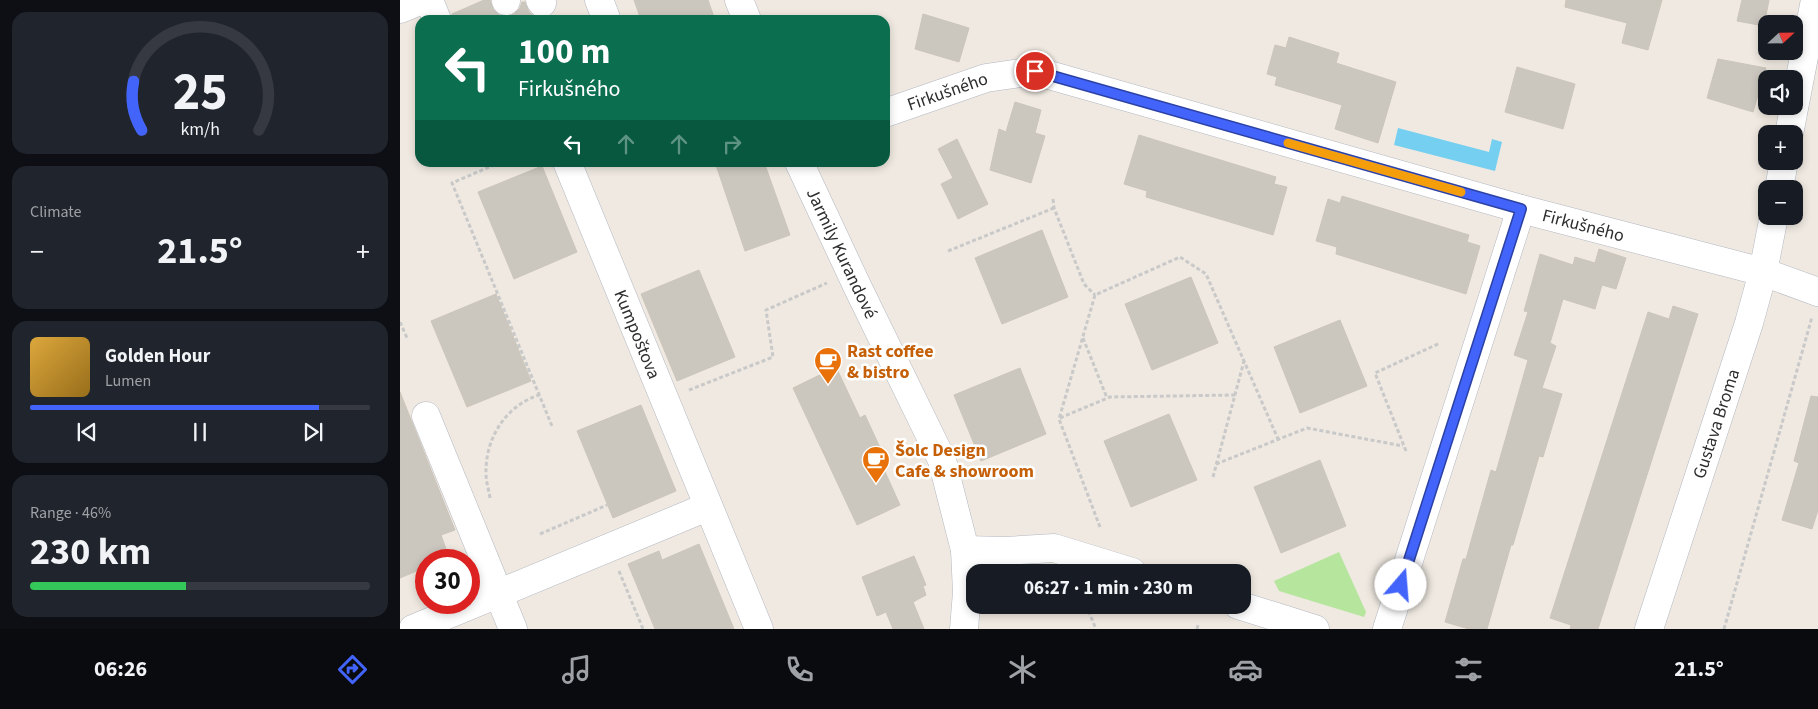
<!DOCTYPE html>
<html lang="en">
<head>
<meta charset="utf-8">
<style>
  body { margin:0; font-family:"Source Sans 3",sans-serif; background:#20242c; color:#f1f3f6; height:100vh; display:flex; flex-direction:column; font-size:19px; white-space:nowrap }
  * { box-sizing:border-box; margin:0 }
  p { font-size:16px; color:#9ea1a6 }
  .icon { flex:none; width:28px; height:28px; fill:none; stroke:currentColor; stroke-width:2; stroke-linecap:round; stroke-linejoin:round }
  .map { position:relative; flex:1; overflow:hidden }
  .sheet { display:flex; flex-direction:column; gap:12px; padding:12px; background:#0d0f14; width:400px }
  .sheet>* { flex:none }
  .hud { position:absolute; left:15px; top:15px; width:475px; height:152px; border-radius:15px; box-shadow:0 2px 8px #0003; background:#0b6e4f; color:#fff; overflow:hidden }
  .needle { width:32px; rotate:68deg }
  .buttons { position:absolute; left:1358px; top:15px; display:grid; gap:10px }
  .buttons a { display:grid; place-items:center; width:45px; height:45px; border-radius:10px; background:#171b24; box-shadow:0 2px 8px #0003; font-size:25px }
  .speed { position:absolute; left:15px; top:549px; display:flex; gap:10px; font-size:25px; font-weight:700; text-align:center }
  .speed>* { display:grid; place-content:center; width:65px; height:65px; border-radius:50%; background:#171b24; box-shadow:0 2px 8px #0003; line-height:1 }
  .speed .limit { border:8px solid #d22; background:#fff; color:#111 }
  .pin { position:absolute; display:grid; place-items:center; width:42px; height:42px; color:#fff; margin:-21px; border:2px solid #fff; border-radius:50%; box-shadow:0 1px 5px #0007 }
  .me { position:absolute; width:55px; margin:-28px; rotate:18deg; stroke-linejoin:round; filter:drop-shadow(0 0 4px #0008) }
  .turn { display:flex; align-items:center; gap:18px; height:105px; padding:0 20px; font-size:22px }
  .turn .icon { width:65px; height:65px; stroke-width:2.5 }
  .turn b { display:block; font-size:35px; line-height:42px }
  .lanes { display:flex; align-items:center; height:48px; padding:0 20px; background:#0003; justify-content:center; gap:25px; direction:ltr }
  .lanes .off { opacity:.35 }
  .big { font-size:38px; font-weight:700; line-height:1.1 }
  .sheet .card { flex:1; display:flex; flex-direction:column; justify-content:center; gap:8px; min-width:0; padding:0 18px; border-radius:15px; background:#20242c }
  .sheet .dial { align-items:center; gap:0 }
  .dial svg { height:130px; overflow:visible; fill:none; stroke:#363941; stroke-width:7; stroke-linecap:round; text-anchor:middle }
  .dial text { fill:#f1f3f6; stroke:none }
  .song { display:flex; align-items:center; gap:15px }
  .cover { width:60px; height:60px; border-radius:8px; background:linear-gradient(135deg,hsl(40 70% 55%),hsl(40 70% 35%)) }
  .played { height:5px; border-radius:2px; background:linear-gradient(90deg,#4264fb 85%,#363941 85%) }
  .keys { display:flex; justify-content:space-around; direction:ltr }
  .heat { display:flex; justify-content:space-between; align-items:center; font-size:28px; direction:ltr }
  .charge { height:8px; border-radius:4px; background:linear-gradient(90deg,#34c759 46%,#363941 0) }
  .trip { position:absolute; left:566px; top:564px; width:285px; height:50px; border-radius:15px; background:#171b24; box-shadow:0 2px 8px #0003; font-weight:700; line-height:50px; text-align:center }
  .menu { display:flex; height:80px; justify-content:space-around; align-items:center; background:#090b0e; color:#9ea1a6 }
  .menu .icon { width:35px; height:35px }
  .menu .active { color:#4264fb }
  .menu b { font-size:22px; color:#f1f3f6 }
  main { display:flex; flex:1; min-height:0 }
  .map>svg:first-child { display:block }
  .green { fill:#b6e59e }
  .water { fill:#75cff0 }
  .building { fill:#cbc7bf; stroke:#cbc5ba }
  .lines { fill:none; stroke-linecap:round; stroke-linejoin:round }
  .minor-casing { stroke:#b4b7c1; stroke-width:29 }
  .path { stroke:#c9c9c9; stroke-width:3; stroke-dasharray:4 2.5; stroke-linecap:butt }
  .minor { stroke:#fff; stroke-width:28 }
  .route-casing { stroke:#2b41a3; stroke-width:12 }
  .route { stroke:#4264fb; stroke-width:9 }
  .slow { stroke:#f59e0b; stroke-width:9 }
  .labels { text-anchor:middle; stroke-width:5; stroke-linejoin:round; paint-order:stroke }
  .street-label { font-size:18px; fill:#2e2e2e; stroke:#fff }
  .food-label { font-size:18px; font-weight:bold; fill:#c56008; stroke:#fff; text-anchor:start }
</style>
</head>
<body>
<main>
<section class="sheet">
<div class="card dial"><svg viewBox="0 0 100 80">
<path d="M14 69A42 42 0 1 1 86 69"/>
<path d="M14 69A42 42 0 0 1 9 39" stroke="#4264fb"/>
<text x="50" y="56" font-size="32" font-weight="700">25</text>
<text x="50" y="72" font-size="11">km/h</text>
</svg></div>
<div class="card"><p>Climate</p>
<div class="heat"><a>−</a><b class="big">21.5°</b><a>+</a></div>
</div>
<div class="card">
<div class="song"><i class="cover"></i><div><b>Golden Hour</b><p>Lumen</p></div></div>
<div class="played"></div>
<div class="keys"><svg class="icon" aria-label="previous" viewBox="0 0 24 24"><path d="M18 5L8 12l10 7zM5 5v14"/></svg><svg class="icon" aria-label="pause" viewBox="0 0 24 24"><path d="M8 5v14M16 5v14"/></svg><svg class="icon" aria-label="next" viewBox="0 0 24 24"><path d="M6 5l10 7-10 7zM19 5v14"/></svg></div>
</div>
<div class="card"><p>Range · 46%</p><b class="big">230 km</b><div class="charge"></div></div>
</section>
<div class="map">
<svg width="1418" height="629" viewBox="0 0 1418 629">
  <rect width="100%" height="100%" fill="#efe9e1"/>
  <!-- green -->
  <path class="green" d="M939 552 966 612 964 617 879 591 874 581Z"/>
  <!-- water -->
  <path class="water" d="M998 128 1089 152 1092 139 1102 142 1095 171 994 145Z"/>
  <!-- building -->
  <g class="building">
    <path d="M84 0H90L93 9 99 15 106 17 114 14 120 8 122 2H125L129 12 135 17 143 19 147 17V20H52V14Z"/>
    <path d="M234 0H308L315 20H241Z"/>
    <path d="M1166 0H1262L1248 50 1222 43 1227 23 1165 7Z"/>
    <path d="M1342 0H1369L1364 26 1337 21Z"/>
    <path d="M523 14 569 28 559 62 515 49Z"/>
    <path d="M889 37 939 53 936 63 996 82 978 143 935 129 942 105 875 85 877 77 867 74 875 45 886 48Z"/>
    <path d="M1318 59 1366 68 1353 112 1307 98Z"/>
    <path d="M1117 67 1175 84 1163 129 1105 112Z"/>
    <path d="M615 102 641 110 635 133 645 136 631 183 590 170 599 129 606 132Z"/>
    <path d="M739 135 876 177 874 184 887 187 873 235 746 197 747 191 724 184Z"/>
    <path d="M557 139 588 204 558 219 541 184 553 178 538 149Z"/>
    <path d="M315 162H364L390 235 345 251Z"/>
    <path d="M142 166 177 252 114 279 78 192Z"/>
    <path d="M942 196 1069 235 1067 242 1080 246 1066 294 936 254 937 247 916 241 928 199 940 203Z"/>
    <path d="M642 230 668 297 602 324 575 258Z"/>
    <path d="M1199 249 1226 258 1216 289 1202 285 1195 309 1163 299 1150 343 1156 346 1142 388 1162 394 1143 457 1139 456 1113 545H1111L1087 629H1069L1045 622 1063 559H1066L1091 470 1096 472 1128 360 1114 355 1128 312 1124 311 1140 254 1173 265 1175 257 1195 263Z"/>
    <path d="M299 270 335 357 277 381 241 294Z"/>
    <path d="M791 277 818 343 752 370 725 304Z"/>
    <path d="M96 294 131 381 67 407 31 321Z"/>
    <path d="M1273 306 1298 314 1268 409 1198 629H1170L1171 625 1150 618 1248 312 1269 319Z"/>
    <path d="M940 320 967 386 900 413 874 347Z"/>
    <path d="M436 367 460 418 465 415 482 452 477 454 500 505 457 525 393 388Z"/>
    <path d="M620 368 646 434 581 461 554 395Z"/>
    <path d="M0 392 55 530 41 535 50 560H26V567L0 578Z"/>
    <path d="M1411 396 1418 397V510L1412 529 1382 520 1399 463 1394 461Z"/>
    <path d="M241 405 276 491 213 518 177 431Z"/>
    <path d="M769 414 797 480 731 507 704 441Z"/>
    <path d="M920 460 946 526 881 553 854 487Z"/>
    <path d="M299 544 334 629H255L228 564 259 551 262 560Z"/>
    <path d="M514 556 526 585 523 586 526 595 513 602 524 629H493L486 612 477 616 462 577Z"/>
  </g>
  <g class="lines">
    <defs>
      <g id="minor">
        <path d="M29 0 37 20"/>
        <path d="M106 0V1"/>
        <path d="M140 0 142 3"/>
        <path d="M199 0 206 18"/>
        <path d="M339 0 347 20"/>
        <path d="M0 9 22 0"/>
        <path id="s1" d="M485 113 586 78 635 71 1121 209 1363 272 1418 292"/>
        <path d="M1389 134 1415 0"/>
        <path id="s2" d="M167 162C231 318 294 474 359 629"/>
        <path id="s3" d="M399 162 458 288 542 460 565 550 567 592 564 629"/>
        <path d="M1379 189 1384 161"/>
        <path d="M26 416 113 629"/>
        <path d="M565 550 605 551 654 548 732 572"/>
        <path d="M838 605 915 629"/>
        <path d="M13 629 307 507"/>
        <path d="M987 629 1121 209"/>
        <path id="s4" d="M1249 629 1349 323 1363 272 1374 216"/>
      </g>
    </defs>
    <!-- minor casing -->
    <use href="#minor" class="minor-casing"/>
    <!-- path -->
    <g class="path">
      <path d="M101 162 52 183 152 426"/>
      <path d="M463 163V162"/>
      <path d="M653 199 654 208 684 284 695 295"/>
      <path d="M548 251 654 208"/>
      <path d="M0 322 7 338"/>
      <path d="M683 338 707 398"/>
      <path d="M289 390 373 357 366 310 427 283"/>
      <path d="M660 418 710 397 835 395"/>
      <path d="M1006 451 975 373 1040 343"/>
      <path d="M816 464 907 428 1003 446"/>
      <path d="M813 477 844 361"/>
      <path d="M90 498C89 490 86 482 86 474 85 439 105 406 139 395"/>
      <path d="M700 527 659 419 695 295 780 257 806 274 878 439"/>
      <path d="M140 534 207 505"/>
      <path d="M219 571 243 629"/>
      <path d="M686 605 696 629"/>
      <path d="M797 629 798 625"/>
      <path d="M1324 629 1412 317"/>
    </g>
    <!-- minor -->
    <use href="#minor" class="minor"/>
  </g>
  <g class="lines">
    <defs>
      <path id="route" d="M635 71 1121 209 1001 585"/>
    </defs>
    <!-- route casing -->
    <use href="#route" class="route-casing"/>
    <!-- route -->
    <use href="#route" class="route"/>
    <!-- slow -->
    <path class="slow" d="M888 143 1061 192"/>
  </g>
  <!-- icons -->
  <defs>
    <symbol id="cafe-pin" viewBox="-11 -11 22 30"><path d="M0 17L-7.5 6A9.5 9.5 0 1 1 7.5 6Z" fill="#e8710a" stroke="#fff"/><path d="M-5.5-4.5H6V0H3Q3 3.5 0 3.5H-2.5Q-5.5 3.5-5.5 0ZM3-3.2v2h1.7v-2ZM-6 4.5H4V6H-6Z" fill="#fff"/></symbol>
  </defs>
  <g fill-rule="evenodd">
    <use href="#cafe-pin" x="412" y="345" width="32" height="43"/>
    <use href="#cafe-pin" x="460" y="444" width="32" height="43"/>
  </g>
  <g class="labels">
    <!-- street labels -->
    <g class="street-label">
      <text dy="6" stroke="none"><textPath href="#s1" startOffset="66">Firkušného</textPath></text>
      <text dy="6" stroke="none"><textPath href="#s1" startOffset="726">Firkušného</textPath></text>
      <text dy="6" stroke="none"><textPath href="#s3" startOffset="101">Jarmily Kurandové</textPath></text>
      <text dy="6" stroke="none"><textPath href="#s2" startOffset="186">Kumpoštova</textPath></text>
      <text dy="6" stroke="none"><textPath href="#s4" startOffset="216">Gustava Broma</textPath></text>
    </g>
    <!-- food labels -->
    <g class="food-label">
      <text x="447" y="357">Rast coffee<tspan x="447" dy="21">&amp; bistro</tspan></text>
      <text x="495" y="456">Šolc Design<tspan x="495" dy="21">Cafe &amp; showroom</tspan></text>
    </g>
  </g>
</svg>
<div class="buttons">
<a><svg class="needle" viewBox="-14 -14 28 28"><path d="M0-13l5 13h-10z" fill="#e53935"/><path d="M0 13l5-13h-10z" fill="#9ea1a6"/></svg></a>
<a><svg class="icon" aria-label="sound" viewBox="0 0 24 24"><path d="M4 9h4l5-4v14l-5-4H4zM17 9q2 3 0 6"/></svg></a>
<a>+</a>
<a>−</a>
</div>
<div class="speed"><div class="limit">30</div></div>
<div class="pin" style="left:635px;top:71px;background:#d93025"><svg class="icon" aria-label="arrive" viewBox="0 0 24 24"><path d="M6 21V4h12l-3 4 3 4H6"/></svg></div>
<svg class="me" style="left:1001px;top:585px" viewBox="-20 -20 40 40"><circle r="19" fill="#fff"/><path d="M0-13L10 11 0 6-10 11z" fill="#4264fb"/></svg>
<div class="trip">06:27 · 1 min · 230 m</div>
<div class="hud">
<div class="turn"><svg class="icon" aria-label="left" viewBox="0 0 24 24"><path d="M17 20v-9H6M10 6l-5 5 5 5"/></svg><div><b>100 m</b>Firkušného</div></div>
<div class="lanes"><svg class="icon" aria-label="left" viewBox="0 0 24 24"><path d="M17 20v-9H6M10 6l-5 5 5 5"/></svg><svg class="icon off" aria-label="ahead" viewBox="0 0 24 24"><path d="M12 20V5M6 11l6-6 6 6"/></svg><svg class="icon off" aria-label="ahead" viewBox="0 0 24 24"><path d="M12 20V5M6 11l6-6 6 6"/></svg><svg class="icon off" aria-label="right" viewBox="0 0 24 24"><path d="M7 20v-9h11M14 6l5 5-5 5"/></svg></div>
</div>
</div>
</main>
<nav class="menu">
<b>06:26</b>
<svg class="icon active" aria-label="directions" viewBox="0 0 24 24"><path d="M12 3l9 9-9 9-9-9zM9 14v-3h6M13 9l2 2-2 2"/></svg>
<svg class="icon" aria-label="music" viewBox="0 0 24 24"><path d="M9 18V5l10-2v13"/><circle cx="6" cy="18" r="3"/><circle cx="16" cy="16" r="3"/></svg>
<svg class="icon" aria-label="phone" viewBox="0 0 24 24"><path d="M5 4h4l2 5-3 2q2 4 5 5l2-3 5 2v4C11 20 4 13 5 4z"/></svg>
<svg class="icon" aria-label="climate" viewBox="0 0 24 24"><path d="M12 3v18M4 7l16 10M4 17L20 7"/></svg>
<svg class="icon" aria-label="car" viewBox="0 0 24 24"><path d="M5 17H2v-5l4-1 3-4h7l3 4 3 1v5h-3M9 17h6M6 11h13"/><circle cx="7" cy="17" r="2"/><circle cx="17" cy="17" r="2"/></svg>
<svg class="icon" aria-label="filters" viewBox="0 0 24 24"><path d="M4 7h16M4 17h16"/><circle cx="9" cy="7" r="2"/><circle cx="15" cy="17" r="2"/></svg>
<b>21.5°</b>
</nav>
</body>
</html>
